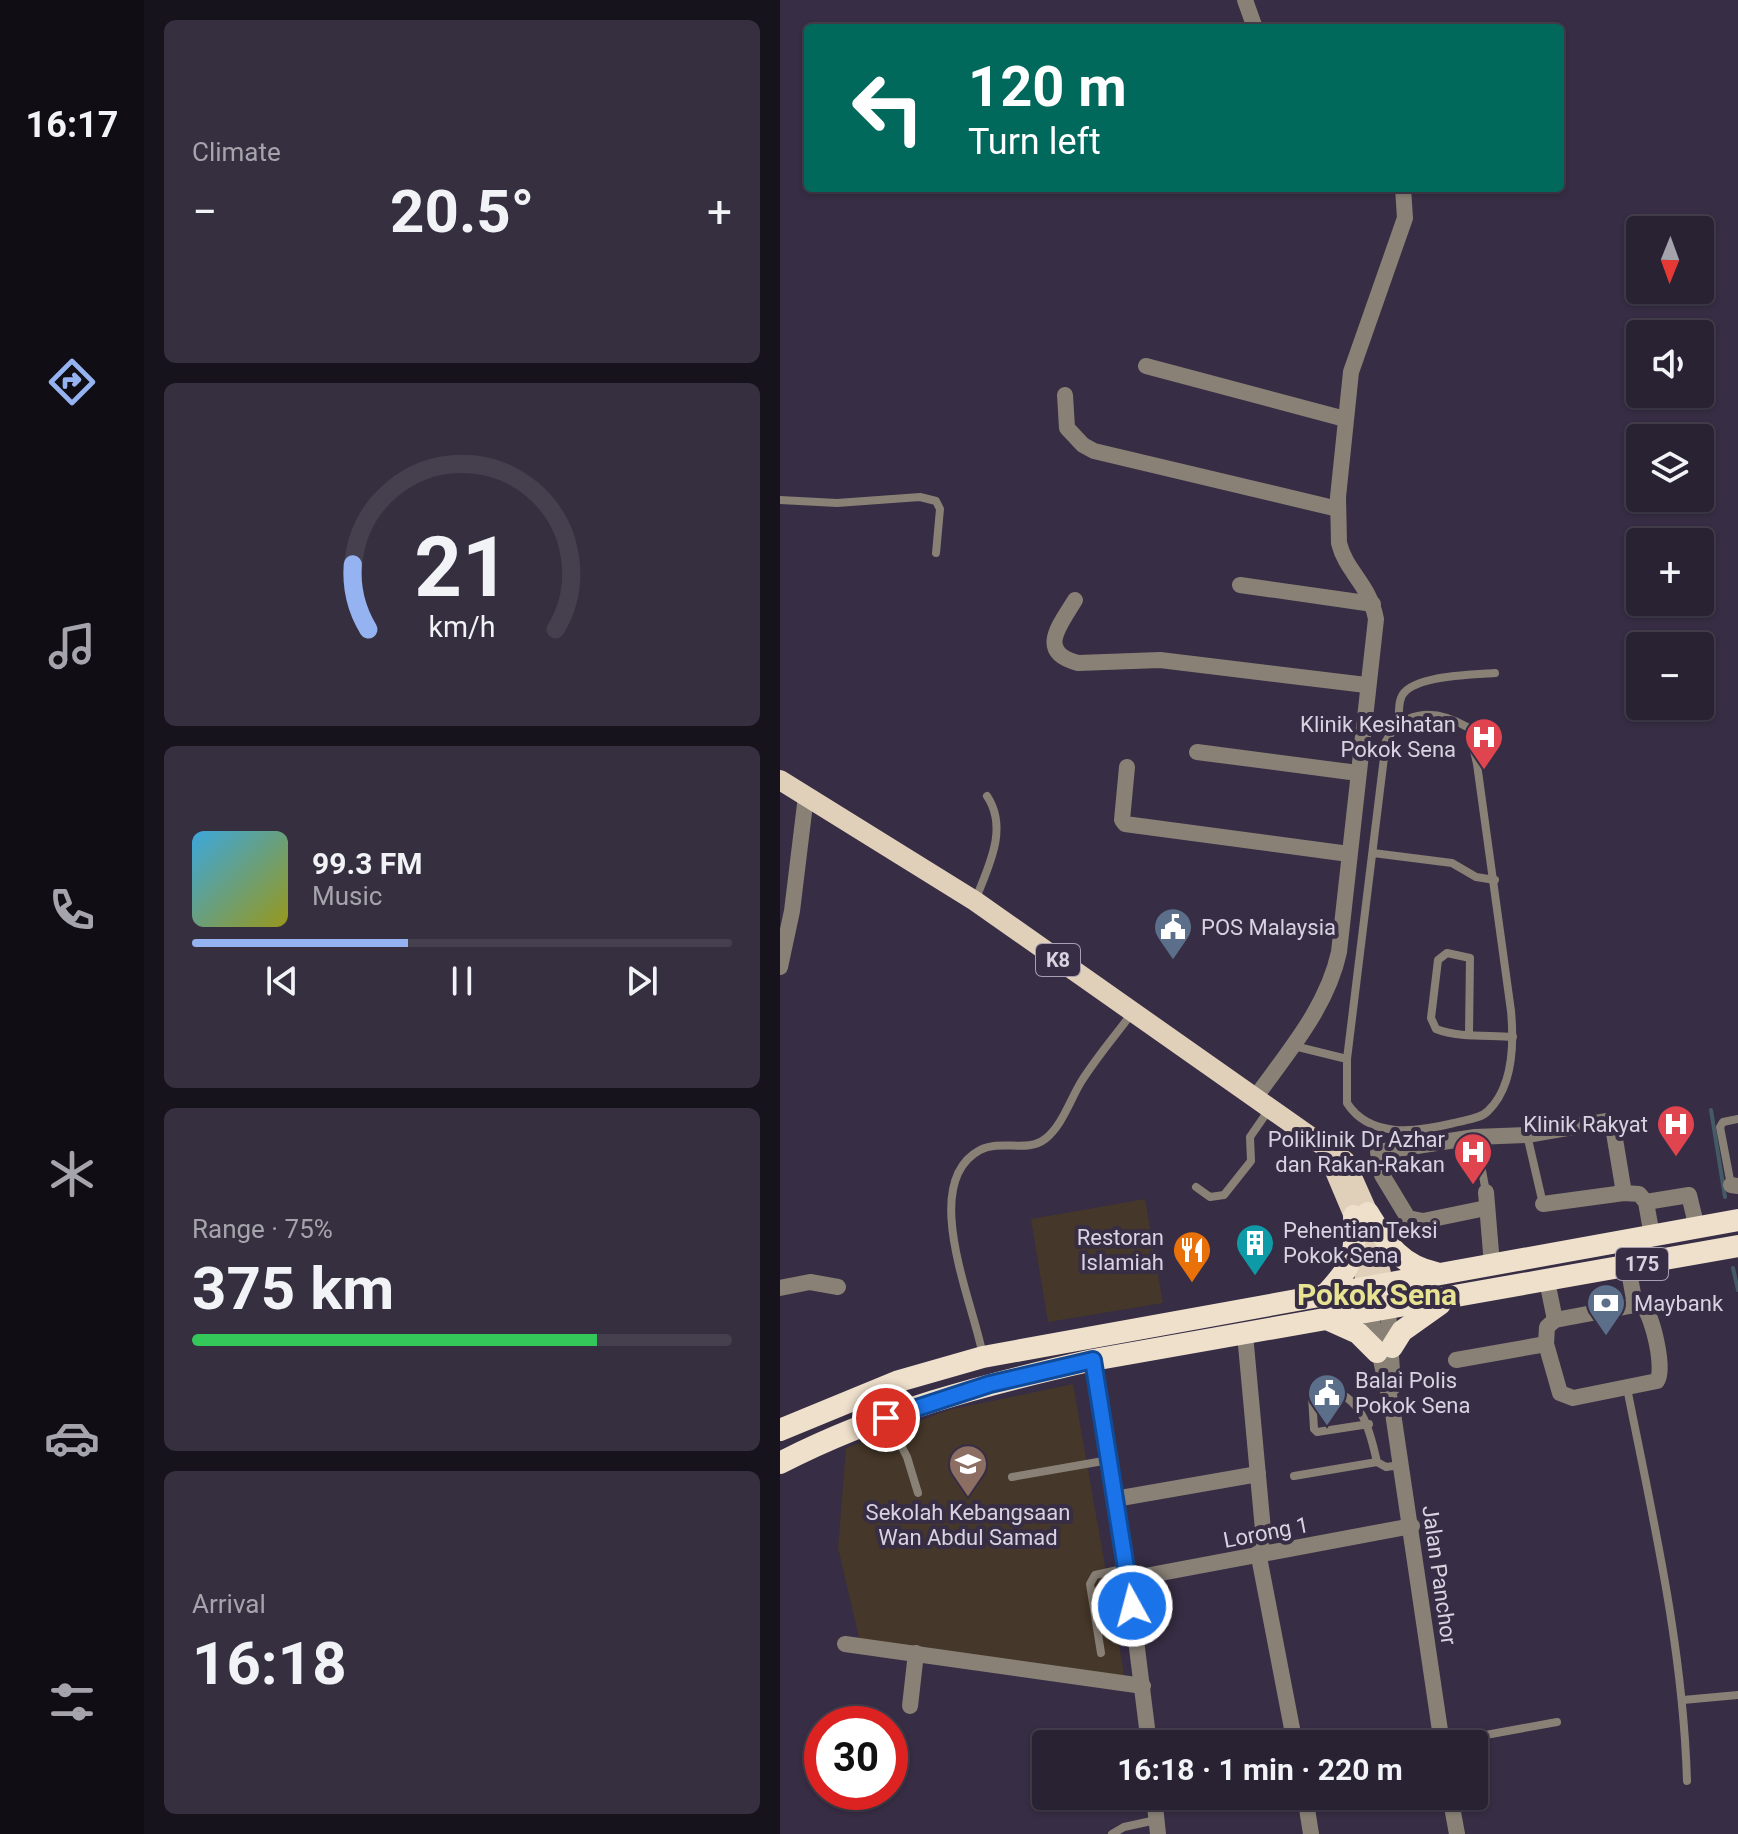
<!DOCTYPE html>
<html lang="en">
<head>
<meta charset="utf-8">
<style>
  body { margin:0; font-family:Roboto,sans-serif; background:#352f3f; color:#f1f3f6; height:100vh; display:flex; flex-direction:column; font-size:30px; white-space:nowrap }
  * { box-sizing:border-box; margin:0 }
  p { font-size:26px; color:#a5a4ac }
  .icon { flex:none; width:44px; height:44px; fill:none; stroke:currentColor; stroke-width:2; stroke-linecap:round; stroke-linejoin:round }
  .map { position:relative; flex:1; overflow:hidden }
  .drawer { display:flex; flex-direction:column; gap:20px; padding:20px; background:#17131c; width:636px }
  .drawer>* { flex:none }
  .banner { position:absolute; left:24px; top:24px; width:760px; height:168px; border-radius:8px; box-shadow:0 2px 6px #0004,0 0 0 2px #453f4e; background:#00695c; color:#fff; overflow:hidden }
  .needle { width:52px; rotate:181deg }
  .buttons { position:absolute; left:846px; top:216px; display:grid; gap:16px }
  .buttons a { display:grid; place-items:center; width:88px; height:88px; border-radius:8px; background:#292233; box-shadow:0 2px 6px #0004,0 0 0 2px #453f4e; font-size:40px }
  .speed { position:absolute; left:24px; top:1706px; display:flex; gap:16px; font-size:40px; font-weight:700; text-align:center }
  .speed>* { display:grid; place-content:center; width:104px; height:104px; border-radius:50%; background:#292233; box-shadow:0 2px 6px #0004,0 0 0 2px #453f4e; line-height:1 }
  .speed .limit { border:12px solid #d22; background:#fff; color:#111 }
  .pin { position:absolute; display:grid; place-items:center; width:68px; height:68px; color:#fff; margin:-34px; border:4px solid #fff; border-radius:50%; box-shadow:0 2px 8px #0007 }
  .me { position:absolute; width:88px; margin:-44px; rotate:353deg; stroke-linejoin:round; filter:drop-shadow(0 0 6px #0008) }
  .turn { display:flex; align-items:center; gap:28px; height:168px; padding:0 32px; font-size:36px }
  .turn .icon { width:104px; height:104px; stroke-width:2.5 }
  .turn b { display:block; font-size:56px; line-height:68px }
  .big { font-size:60px; font-weight:700; line-height:1.1 }
  .drawer .widget { flex:1; display:flex; flex-direction:column; justify-content:center; gap:12px; min-width:0; padding:0 28px; border-radius:12px; background:#352f3f }
  .drawer .dial { align-items:center; gap:0 }
  .dial svg { height:208px; overflow:visible; fill:none; stroke:#453f4e; stroke-width:7; stroke-linecap:round; text-anchor:middle }
  .dial text { fill:#f1f3f6; stroke:none }
  .song { display:flex; align-items:center; gap:24px }
  .cover { width:96px; height:96px; border-radius:12px; background:linear-gradient(135deg,hsl(200 70% 55%),hsl(60 70% 35%)) }
  .played { height:8px; border-radius:4px; background:linear-gradient(90deg,#95b2f1 40%,#453f4e 40%) }
  .keys { display:flex; justify-content:space-around; direction:ltr }
  .heat { display:flex; justify-content:space-between; align-items:center; font-size:44px; direction:ltr }
  .charge { height:12px; border-radius:6px; background:linear-gradient(90deg,#34c759 75%,#453f4e 0) }
  .trip { position:absolute; left:252px; top:1730px; width:456px; height:80px; border-radius:8px; background:#292233; box-shadow:0 2px 6px #0004,0 0 0 2px #453f4e; font-weight:700; line-height:80px; text-align:center }
  main { display:flex; flex:1; min-height:0 }
  .dock { display:flex; flex-direction:column; width:144px; justify-content:space-around; align-items:center; background:#100e14; color:#a5a4ac }
  .dock .icon { width:56px; height:56px }
  .dock .selected { color:#95b2f1 }
  .dock b { font-size:36px; color:#f1f3f6 }
  .map>svg:first-child { display:block }
  .education { fill:#453729 }
  .lines { fill:none; stroke-linecap:round; stroke-linejoin:round }
  .stream { stroke:#445a66; stroke-width:4 }
  .service { stroke:#898176; stroke-width:8 }
  .minor { stroke:#898176; stroke-width:16 }
  .primary { stroke:#e1d0b9; stroke-width:20 }
  .trunk { stroke:#efe0cc; stroke-width:22 }
  .route-casing { stroke:#114b97; stroke-width:20 }
  .route { stroke:#1a73e8; stroke-width:14 }
  .labels { text-anchor:middle; stroke-width:8; stroke-linejoin:round; paint-order:stroke }
  .shield { fill:#372d44; stroke:#a8a0b2; stroke-width:2 }
  .shield-label { font-size:20px; font-weight:bold; fill:#d8d2e1 }
  .poi-label { font-size:22px; fill:#d8d2e1; stroke:#372d44; text-anchor:end }
  .street-label { font-size:22px; fill:#d8d2e1; stroke:#372d44 }
  .district-label { font-size:30px; font-weight:bold; fill:#e8e293; stroke:#372d44 }
</style>
</head>
<body>
<main>
<nav class="dock">
<b>16:17</b>
<svg class="icon selected" aria-label="directions" viewBox="0 0 24 24"><path d="M12 3l9 9-9 9-9-9zM9 14v-3h6M13 9l2 2-2 2"/></svg>
<svg class="icon" aria-label="music" viewBox="0 0 24 24"><path d="M9 18V5l10-2v13"/><circle cx="6" cy="18" r="3"/><circle cx="16" cy="16" r="3"/></svg>
<svg class="icon" aria-label="phone" viewBox="0 0 24 24"><path d="M5 4h4l2 5-3 2q2 4 5 5l2-3 5 2v4C11 20 4 13 5 4z"/></svg>
<svg class="icon" aria-label="climate" viewBox="0 0 24 24"><path d="M12 3v18M4 7l16 10M4 17L20 7"/></svg>
<svg class="icon" aria-label="car" viewBox="0 0 24 24"><path d="M5 17H2v-5l4-1 3-4h7l3 4 3 1v5h-3M9 17h6M6 11h13"/><circle cx="7" cy="17" r="2"/><circle cx="17" cy="17" r="2"/></svg>
<svg class="icon" aria-label="filters" viewBox="0 0 24 24"><path d="M4 7h16M4 17h16"/><circle cx="9" cy="7" r="2"/><circle cx="15" cy="17" r="2"/></svg>
</nav>
<section class="drawer">
<div class="widget"><p>Climate</p>
<div class="heat"><a>−</a><b class="big">20.5°</b><a>+</a></div>
</div>
<div class="widget dial"><svg viewBox="0 0 100 80">
<path d="M14 69A42 42 0 1 1 86 69"/>
<path d="M14 69A42 42 0 0 1 8 44" stroke="#95b2f1"/>
<text x="50" y="56" font-size="32" font-weight="700">21</text>
<text x="50" y="72" font-size="11">km/h</text>
</svg></div>
<div class="widget">
<div class="song"><i class="cover"></i><div><b>99.3 FM</b><p>Music</p></div></div>
<div class="played"></div>
<div class="keys"><svg class="icon" aria-label="previous" viewBox="0 0 24 24"><path d="M18 5L8 12l10 7zM5 5v14"/></svg><svg class="icon" aria-label="pause" viewBox="0 0 24 24"><path d="M8 5v14M16 5v14"/></svg><svg class="icon" aria-label="next" viewBox="0 0 24 24"><path d="M6 5l10 7-10 7zM19 5v14"/></svg></div>
</div>
<div class="widget"><p>Range · 75%</p><b class="big">375 km</b><div class="charge"></div></div>
<div class="widget"><p>Arrival</p><b class="big">16:18</b></div>
</section>
<div class="map">
<svg width="958" height="1834" viewBox="0 0 958 1834">
  <rect width="100%" height="100%" fill="#372d44"/>
  <!-- education -->
  <g class="education">
    <path d="M365 1199 383 1303 268 1322 251 1219Z"/>
    <path d="M293 1384 346 1685 80 1642 58 1548 66 1448 169 1410Z"/>
  </g>
  <g class="lines">
    <!-- stream -->
    <g class="stream">
      <path d="M931 1110 945 1197"/>
      <path d="M953 1268 958 1290"/>
    </g>
    <!-- service -->
    <g class="service">
      <path d="M0 500 57 503 140 497 156 501 160 509 156 553"/>
      <path d="M619 723C619 715 618 706 621 698 629 675 693 675 715 673"/>
      <path d="M593 853 672 863 696 877 715 880"/>
      <path d="M195 901C208 867 229 829 207 796"/>
      <path d="M689 1034 690 958 667 953 658 960 651 1018 656 1029C678 1038 709 1035 733 1037"/>
      <path d="M514 1046 567 1059 606 741C626 707 658 710 689 728L697 764 731 1011C734 1043 734 1086 708 1111 700 1119 685 1120 674 1123 637 1132 590 1139 567 1103V1059"/>
      <path d="M747 1135 763 1204"/>
      <path d="M696 1138 706 1192"/>
      <path d="M951 1185 940 1127 943 1122 958 1119"/>
      <path d="M416 1187 430 1197 444 1195 471 1161 470 1137 490 1108"/>
      <path d="M203 1356C194 1304 138 1183 200 1150 221 1139 247 1153 265 1139 282 1126 290 1100 301 1082 316 1058 335 1036 352 1013"/>
      <path d="M847 1388C873 1519 903 1647 907 1781"/>
      <path d="M107 1418 127 1457 138 1493"/>
      <path d="M589 1424 537 1432 534 1429 532 1396 548 1389C584 1398 590 1432 597 1462L606 1467 621 1465"/>
      <path d="M514 1476 597 1462"/>
      <path d="M232 1477 329 1460"/>
      <path d="M321 1653 310 1584 315 1575 347 1568"/>
      <path d="M903 1700 958 1695"/>
      <path d="M662 1743 777 1722"/>
      <path d="M332 1834 344 1827 376 1820"/>
    </g>
    <!-- minor -->
    <g class="minor">
      <path d="M465 0 475 28"/>
      <path d="M366 366 565 419"/>
      <path d="M285 395 287 428 303 445 314 451 558 509"/>
      <path d="M460 585 593 604"/>
      <path d="M295 600C280 625 256 652 298 663L380 660 586 685"/>
      <path d="M417 752 578 773"/>
      <path d="M347 767 342 820 345 824 569 854"/>
      <path d="M0 967 12 911 26 796"/>
      <path d="M475 1098C507 1053 547 1008 559 952L596 619C589 583 566 572 559 543L558 497 571 372 625 218 623 188"/>
      <path d="M951 1185 958 1186"/>
      <path d="M706 1192 712 1265"/>
      <path d="M866 1202 909 1195 917 1228"/>
      <path d="M763 1204 844 1193 859 1194 866 1202 872 1236"/>
      <path d="M706 1208 643 1221 628 1218 602 1175 598 1152 695 1137 747 1135 827 1121 833 1127 844 1193"/>
      <path d="M848 1266 855 1305"/>
      <path d="M767 1281 775 1320"/>
      <path d="M0 1288 30 1282 58 1287"/>
      <path d="M855 1305 863 1306C873 1317 885 1369 877 1381L793 1398 780 1393 766 1344 767 1327 775 1320Z"/>
      <path d="M608 1309 613 1387"/>
      <path d="M590 1312 613 1413 662 1744"/>
      <path d="M465 1334 483 1530 479 1557 515 1744"/>
      <path d="M313 1360 347 1568 369 1744"/>
      <path d="M676 1360 766 1344"/>
      <path d="M335 1499 478 1474"/>
      <path d="M349 1579 632 1526"/>
      <path d="M65 1644 363 1686"/>
      <path d="M130 1706 136 1653"/>
      <path d="M374 1796 378 1834"/>
      <path d="M525 1796 531 1834"/>
      <path d="M670 1796 677 1834"/>
    </g>
    <!-- primary -->
    <g class="primary">
      <path d="M0 780 195 901 565 1161 588 1213 606 1297"/>
      <path d="M547 1152 574 1216 589 1301"/>
    </g>
    <!-- trunk -->
    <g class="trunk">
      <path d="M588 1213C607 1243 619 1265 656 1273"/>
      <path d="M543 1297C571 1268 577 1257 574 1216"/>
      <path d="M549 1320 578 1333 597 1352"/>
      <path d="M612 1347 622 1331 660 1304"/>
      <path d="M0 1430 119 1381 203 1357 958 1220"/>
      <path d="M0 1463C98 1412 206 1384 313 1360L958 1246"/>
    </g>
  </g>
  <g class="lines">
    <defs>
      <path id="route" d="M106 1418 210 1384 313 1360 352 1606"/>
    </defs>
    <!-- route casing -->
    <use href="#route" class="route-casing"/>
    <!-- route -->
    <use href="#route" class="route"/>
  </g>
  <!-- icons -->
  <defs>
    <symbol id="hospital-pin" viewBox="-11 -11 22 30"><path d="M0 17L-7.5 6A9.5 9.5 0 1 1 7.5 6Z" fill="#e0444e" stroke="#372d44"/><path d="M-5-5h3v3.5h4V-5h3V5h-3V1.5h-4V5h-3Z" fill="#fff"/></symbol>
    <symbol id="civic-pin" viewBox="-11 -11 22 30"><path d="M0 17L-7.5 6A9.5 9.5 0 1 1 7.5 6Z" fill="#5c6f8a" stroke="#372d44"/><path d="M-.6-6.5H3V-4.5H.6V-3L4-1V1h2V6H-6V1h2V-1L-.6-3ZM-1.2 2.5V6h2.4V2.5Z" fill="#fff"/></symbol>
    <symbol id="building-pin" viewBox="-11 -11 22 30"><path d="M0 17L-7.5 6A9.5 9.5 0 1 1 7.5 6Z" fill="#0f9aa8" stroke="#372d44"/><path d="M-4-6H4V6H1V3H-1V6H-4ZM-2.5-4.3h1.7v1.8h-1.7ZM.8-4.3h1.7v1.8H.8ZM-2.5-1h1.7V.8h-1.7ZM.8-1h1.7V.8H.8Z" fill="#fff"/></symbol>
    <symbol id="restaurant-pin" viewBox="-11 -11 22 30"><path d="M0 17L-7.5 6A9.5 9.5 0 1 1 7.5 6Z" fill="#e8710a" stroke="#372d44"/><path d="M-5-6h1v4h1v-4h1v4h1v-4h1v5L-1.5 .5V6h-2V.5L-5-1ZM5-6V6H3V1.5H1.5Q1.5-4 5-6Z" fill="#fff"/></symbol>
    <symbol id="bank-pin" viewBox="-11 -11 22 30"><path d="M0 17L-7.5 6A9.5 9.5 0 1 1 7.5 6Z" fill="#5c6f8a" stroke="#372d44"/><path d="M-6-4H6V4H-6ZM0-2.3a2.3 2.3 0 1 0 0 4.6a2.3 2.3 0 1 0 0-4.6Z" fill="#fff"/></symbol>
    <symbol id="school-pin" viewBox="-11 -11 22 30"><path d="M0 17L-7.5 6A9.5 9.5 0 1 1 7.5 6Z" fill="#8d6e63" stroke="#372d44"/><path d="M0-5L7-2L0 1L-7-2ZM-4 1L0 2.5L4 1V4Q0 6-4 4Z" fill="#fff"/></symbol>
  </defs>
  <g fill-rule="evenodd">
    <use href="#hospital-pin" x="682" y="715" width="44" height="60"/>
    <use href="#civic-pin" x="371" y="905" width="44" height="60"/>
    <use href="#hospital-pin" x="874" y="1102" width="44" height="60"/>
    <use href="#hospital-pin" x="671" y="1130" width="44" height="60"/>
    <use href="#building-pin" x="453" y="1221" width="44" height="60"/>
    <use href="#restaurant-pin" x="390" y="1228" width="44" height="60"/>
    <use href="#bank-pin" x="804" y="1281" width="44" height="60"/>
    <use href="#civic-pin" x="525" y="1371" width="44" height="60"/>
    <use href="#school-pin" x="166" y="1442" width="44" height="60"/>
  </g>
  <g class="labels">
    <!-- shield labels -->
    <g class="shield">
      <rect x="256" y="944" width="44" height="32" rx="6"/>
      <rect x="836" y="1248" width="52" height="32" rx="6"/>
    </g>
    <g class="shield-label">
      <text x="278" y="967">K8</text>
      <text x="862" y="1271">175</text>
    </g>
    <!-- poi labels -->
    <g class="poi-label">
      <text x="676" y="732">Klinik Kesihatan<tspan x="676" dy="25">Pokok Sena</tspan></text>
      <text x="421" y="935" text-anchor="start">POS Malaysia</text>
      <text x="868" y="1132">Klinik Rakyat</text>
      <text x="665" y="1147">Poliklinik Dr Azhar<tspan x="665" dy="25">dan Rakan-Rakan</tspan></text>
      <text x="503" y="1238" text-anchor="start">Pehentian Teksi<tspan x="503" dy="25">Pokok Sena</tspan></text>
      <text x="384" y="1245">Restoran<tspan x="384" dy="25">Islamiah</tspan></text>
      <text x="854" y="1311" text-anchor="start">Maybank</text>
      <text x="575" y="1388" text-anchor="start">Balai Polis<tspan x="575" dy="25">Pokok Sena</tspan></text>
      <text x="188" y="1520" text-anchor="middle">Sekolah Kebangsaan<tspan x="188" dy="25">Wan Abdul Samad</tspan></text>
    </g>
    <!-- street labels -->
    <g class="street-label">
      <text transform="translate(486 1532) rotate(-11)" y="8">Lorong 1</text>
      <text transform="translate(660 1575) rotate(82)" y="8">Jalan Panchor</text>
    </g>
    <!-- district labels -->
    <g class="district-label">
      <text x="597" y="1305">Pokok Sena</text>
    </g>
  </g>
</svg>
<div class="buttons">
<a><svg class="needle" viewBox="-14 -14 28 28"><path d="M0-13l5 13h-10z" fill="#e53935"/><path d="M0 13l5-13h-10z" fill="#a5a4ac"/></svg></a>
<a><svg class="icon" aria-label="sound" viewBox="0 0 24 24"><path d="M4 9h4l5-4v14l-5-4H4zM17 9q2 3 0 6"/></svg></a>
<a><svg class="icon" aria-label="layers" viewBox="0 0 24 24"><path d="M12 4l9 5-9 5-9-5zM3 14l9 5 9-5"/></svg></a>
<a>+</a>
<a>−</a>
</div>
<div class="speed"><div class="limit">30</div></div>
<div class="pin" style="left:106px;top:1418px;background:#d93025"><svg class="icon" aria-label="arrive" viewBox="0 0 24 24"><path d="M6 21V4h12l-3 4 3 4H6"/></svg></div>
<svg class="me" style="left:352px;top:1606px" viewBox="-20 -20 40 40"><circle r="17" fill="#1a73e8" stroke="#fff" stroke-width="3"/><path d="M0-11L8 9 0 5-8 9z" fill="#fff"/></svg>
<div class="trip">16:18 · 1 min · 220 m</div>
<div class="banner">
<div class="turn"><svg class="icon" aria-label="left" viewBox="0 0 24 24"><path d="M17 20v-9H6M10 6l-5 5 5 5"/></svg><div><b>120 m</b>Turn left</div></div>
</div>
</div>
</main>
</body>
</html>
